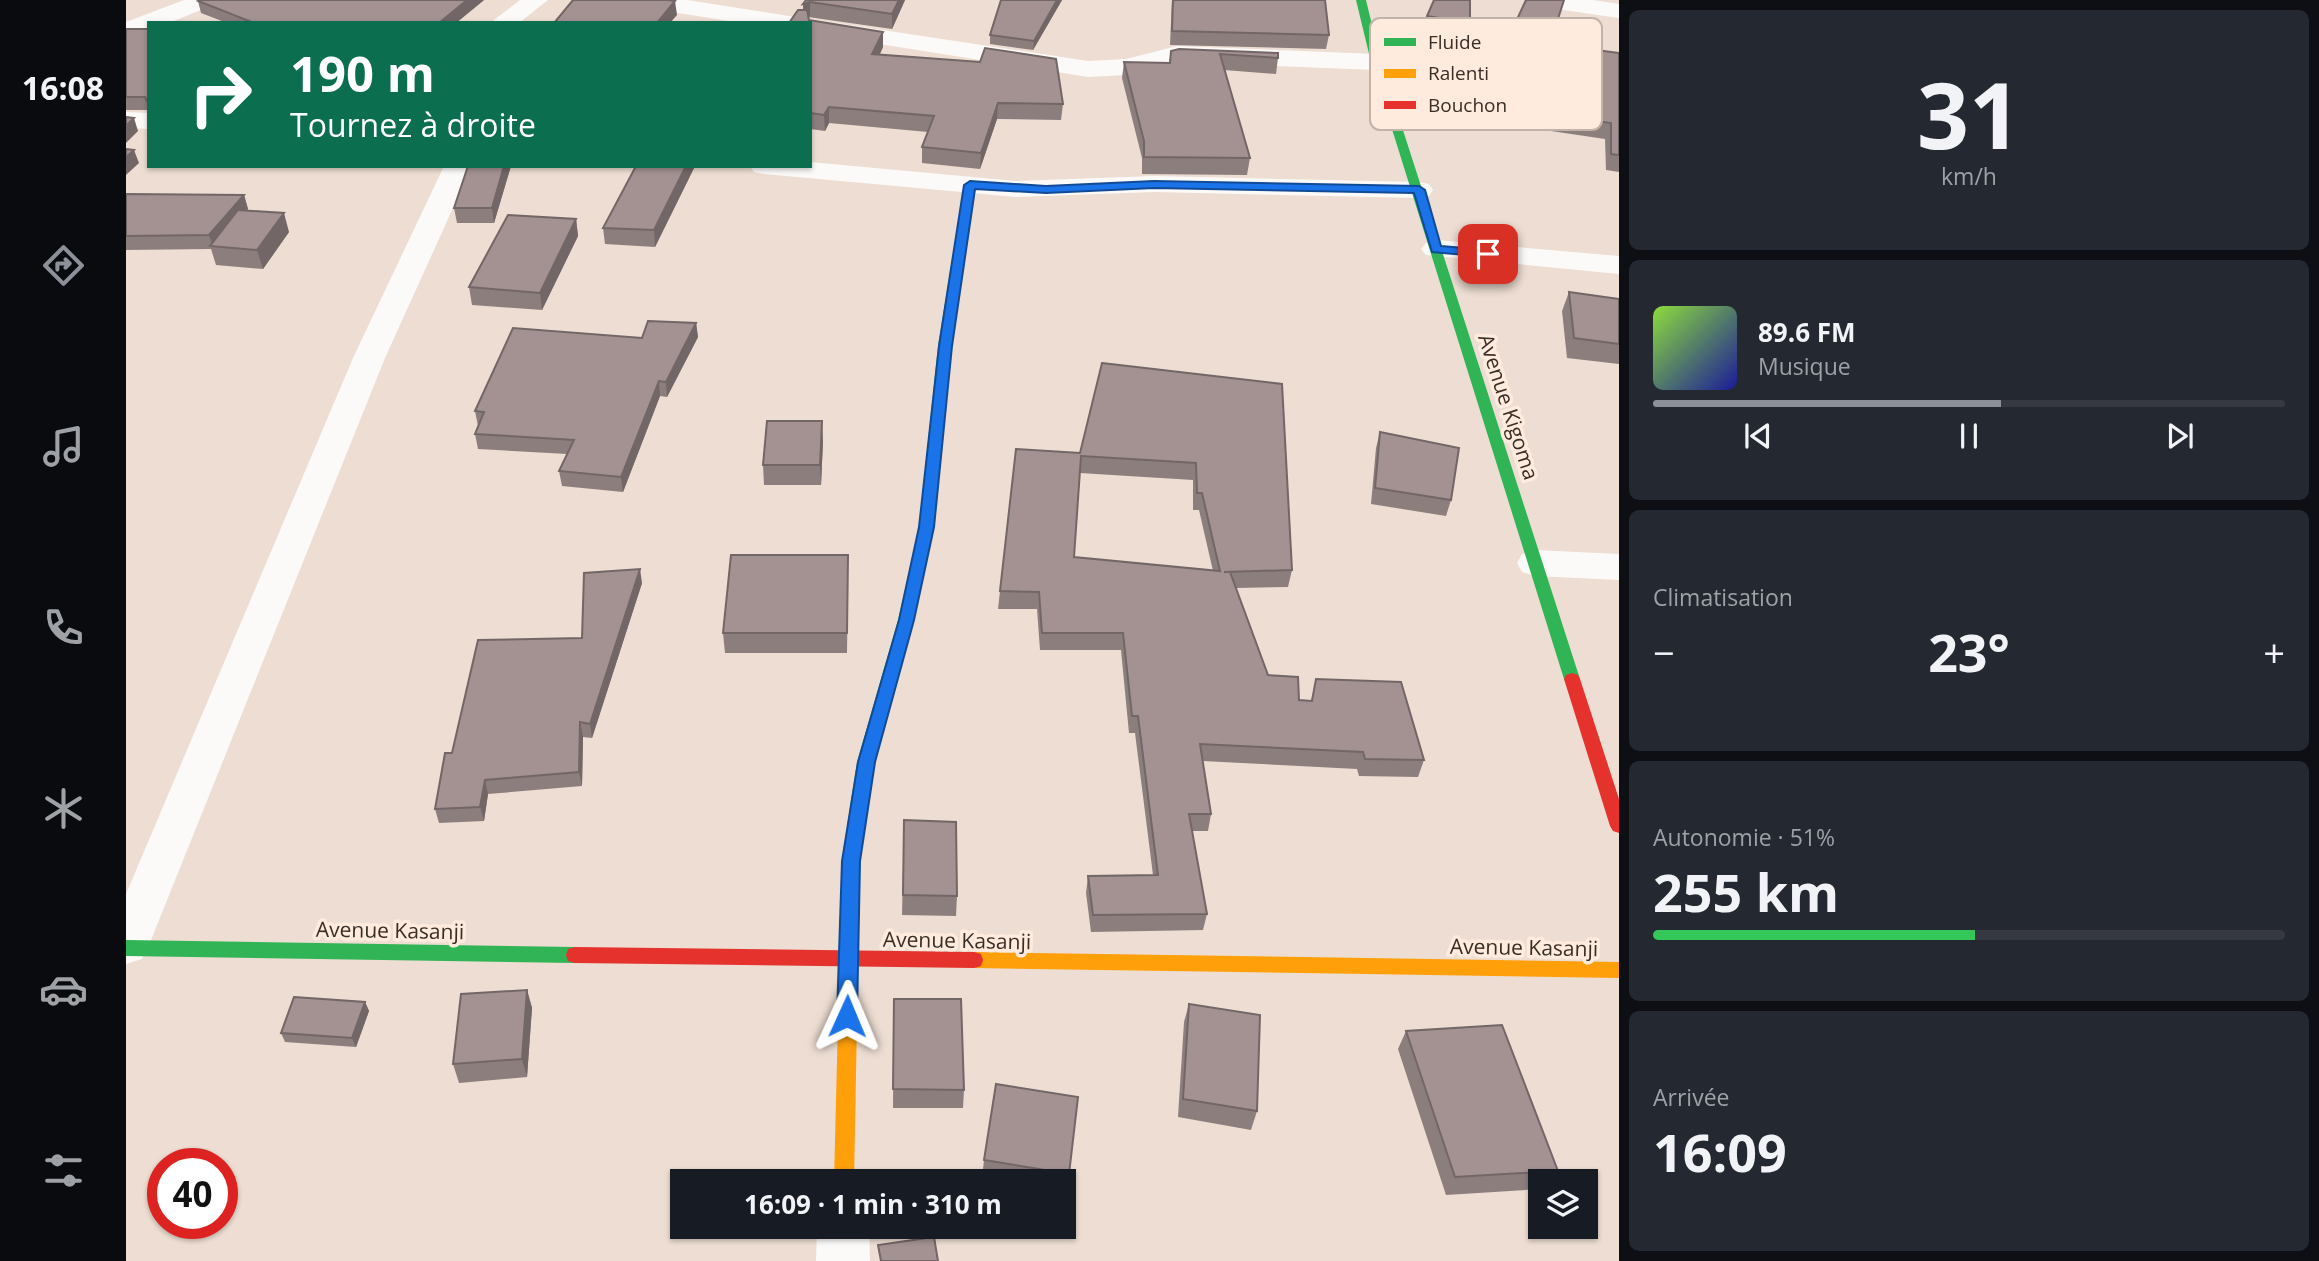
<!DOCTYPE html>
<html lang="fr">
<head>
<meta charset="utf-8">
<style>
  body { margin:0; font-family:"Open Sans",sans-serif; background:#242831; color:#f1f3f6; height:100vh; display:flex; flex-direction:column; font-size:26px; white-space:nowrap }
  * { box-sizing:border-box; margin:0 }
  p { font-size:23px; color:#9ea1a6 }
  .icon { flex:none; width:38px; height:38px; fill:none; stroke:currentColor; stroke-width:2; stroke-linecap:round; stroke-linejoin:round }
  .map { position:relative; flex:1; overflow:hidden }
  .side { display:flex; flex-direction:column; gap:10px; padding:10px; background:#0d0f14; width:700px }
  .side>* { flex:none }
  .guide { position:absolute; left:21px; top:21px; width:665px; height:147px; border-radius:0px; box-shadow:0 2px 5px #0004; background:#0b6e4f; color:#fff; overflow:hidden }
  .tools { position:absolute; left:1402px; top:1169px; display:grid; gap:14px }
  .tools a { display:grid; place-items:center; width:70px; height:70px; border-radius:0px; background:#171b24; box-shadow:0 2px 5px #0004; font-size:35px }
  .speed { position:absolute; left:21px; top:1148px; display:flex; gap:14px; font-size:35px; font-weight:700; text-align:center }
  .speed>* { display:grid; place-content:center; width:91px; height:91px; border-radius:50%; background:#171b24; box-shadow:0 2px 5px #0004; line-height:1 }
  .speed .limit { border:10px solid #d22; background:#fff; color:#111 }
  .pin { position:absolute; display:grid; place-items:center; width:60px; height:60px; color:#fff; margin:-30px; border-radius:14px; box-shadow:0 4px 10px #0006 }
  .me { position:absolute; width:77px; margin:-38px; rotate:1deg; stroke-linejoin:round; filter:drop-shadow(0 0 5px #0008) }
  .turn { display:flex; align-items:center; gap:24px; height:147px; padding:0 28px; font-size:32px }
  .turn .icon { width:91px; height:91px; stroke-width:2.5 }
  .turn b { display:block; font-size:49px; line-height:60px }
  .big { font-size:52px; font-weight:700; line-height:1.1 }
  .side .widget { flex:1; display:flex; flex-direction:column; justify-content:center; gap:10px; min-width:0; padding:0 24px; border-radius:10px; background:#242831 }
  .side .dial { align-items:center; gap:0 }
  .dial b { font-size:91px; line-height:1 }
  .song { display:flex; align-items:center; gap:21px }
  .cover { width:84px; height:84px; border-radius:10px; background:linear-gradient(135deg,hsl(90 70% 55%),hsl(240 70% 35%)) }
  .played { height:7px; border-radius:4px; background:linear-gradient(90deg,#8c9099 55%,#363941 55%) }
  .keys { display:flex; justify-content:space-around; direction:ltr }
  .heat { display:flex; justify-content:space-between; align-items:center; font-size:38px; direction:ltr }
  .charge { height:10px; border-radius:5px; background:linear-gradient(90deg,#34c759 51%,#363941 0) }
  .trip { position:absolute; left:544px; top:1169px; width:406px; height:70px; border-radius:0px; background:#171b24; box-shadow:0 2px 5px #0004; font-weight:700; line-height:70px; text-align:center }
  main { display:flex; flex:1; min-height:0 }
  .tab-bar { display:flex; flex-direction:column; width:126px; justify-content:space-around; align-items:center; background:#090b0e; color:#9ea1a6 }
  .tab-bar .icon { width:49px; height:49px }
  .tab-bar .active { color:#8c9099 }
  .tab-bar b { font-size:32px; color:#f1f3f6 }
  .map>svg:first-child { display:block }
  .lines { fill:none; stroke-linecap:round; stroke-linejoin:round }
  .street { fill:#fcfaf8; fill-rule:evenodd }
  .fast { fill:#30b455; fill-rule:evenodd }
  .slow { fill:#ff9f0a; fill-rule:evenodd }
  .jam { fill:#e5322d; fill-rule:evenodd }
  .wall { fill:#8d7e7e; fill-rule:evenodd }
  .shaded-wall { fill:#736666 }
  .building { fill:#a49292; stroke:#736666; stroke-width:2; fill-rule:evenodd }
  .route { fill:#1a73e8; stroke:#114b97; stroke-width:2 }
  .labels { text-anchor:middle; stroke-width:7; stroke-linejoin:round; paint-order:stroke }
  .street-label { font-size:21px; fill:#392e26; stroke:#feebde }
  .key { fill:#feebde; stroke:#c3b2a7; stroke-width:2 }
  .key-label { font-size:19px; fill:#392e26 }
</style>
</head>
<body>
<main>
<nav class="tab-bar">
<b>16:08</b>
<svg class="icon active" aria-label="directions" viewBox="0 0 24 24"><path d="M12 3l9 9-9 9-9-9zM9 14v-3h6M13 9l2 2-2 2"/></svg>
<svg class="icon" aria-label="music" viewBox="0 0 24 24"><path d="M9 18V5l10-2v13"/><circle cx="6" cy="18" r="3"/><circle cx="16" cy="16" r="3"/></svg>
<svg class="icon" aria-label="phone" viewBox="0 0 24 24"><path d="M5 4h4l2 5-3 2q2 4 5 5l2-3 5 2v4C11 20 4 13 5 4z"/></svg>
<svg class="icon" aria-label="climate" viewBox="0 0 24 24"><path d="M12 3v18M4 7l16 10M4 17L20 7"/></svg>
<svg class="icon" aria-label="car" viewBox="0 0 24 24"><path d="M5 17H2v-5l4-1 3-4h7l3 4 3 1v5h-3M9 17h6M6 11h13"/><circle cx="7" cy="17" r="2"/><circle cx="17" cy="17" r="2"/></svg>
<svg class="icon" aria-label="filters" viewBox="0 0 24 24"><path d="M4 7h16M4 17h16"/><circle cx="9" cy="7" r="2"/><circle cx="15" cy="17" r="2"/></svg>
</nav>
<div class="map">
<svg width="1493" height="1261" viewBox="0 0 1493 1261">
  <rect width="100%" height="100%" fill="#edddd2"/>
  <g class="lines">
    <!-- street -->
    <g class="street">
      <path d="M58 0H91L87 5 43 23H23V31L0 38V22Z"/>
      <path d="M394 0H422L393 23H364Z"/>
      <path d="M503 0H561L663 16 672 18 675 22 684 19 962 61 1000 59 1051 46 1250 54 1259 57 1263 62 1259 67 1250 70 1051 62 1000 75 962 77 684 33V23H615L515 7 507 5Z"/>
      <path d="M1405 0H1467L1493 4V18L1417 7 1409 5Z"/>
      <path d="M0 112 23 113V129L0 128Z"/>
      <path d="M684 162 890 181 1028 176 1293 182 1303 184 1307 190 1303 196 1293 198 1028 192 890 197 638 174 628 172 624 166H684Z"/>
      <path d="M318 166H346L259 358 23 945 16 959 0 964V894L227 358Z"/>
      <path d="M1310 240 1493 256V274L1300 255 1295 249 1300 243Z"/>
      <path d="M1409 550 1493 554V580L1409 576 1396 572 1391 563 1396 554Z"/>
      <path d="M691 1227H743L744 1261H690Z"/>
    </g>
    <!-- fast -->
    <g class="fast">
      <path d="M1230 0H1240L1255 62 1454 679 1452 683H1440L1438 679 1245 62Z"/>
      <path d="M844 182 850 185 826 346 807 527 788 620 749 762 742 806 739 811 733 813 727 811 724 806 731 762 772 620 793 527 812 346 838 185Z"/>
      <path d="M0 940 449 947 456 949 458 955 456 961 449 963 0 956Z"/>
    </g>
    <!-- slow -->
    <g class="slow">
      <path d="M733 799 739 801 742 806 734 861 728 1181H708L716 861 724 806 727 801Z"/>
      <path d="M848 952 1493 962V978L848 968 841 966 839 960 841 954Z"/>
    </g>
    <!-- jam -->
    <g class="jam">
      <path d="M1446 673 1452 675 1454 679 1493 799V833L1487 831 1484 826 1438 679 1440 675Z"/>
      <path d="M449 947 848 952 855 954 857 960 855 966 848 968 449 963 442 961 440 955 442 949Z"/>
    </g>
  </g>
  <!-- wall -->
  <g class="wall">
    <path d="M74 0H358L330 23H101L75 13 72 1Z"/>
    <path d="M680 0H779L766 29 682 17 683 20 757 47 754 54 937 104 935 120 871 119 854 169 796 163V147L802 132 703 123 699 131 684 129V23L677 10V4Z"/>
    <path d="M875 0H936L907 50 864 44V35Z"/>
    <path d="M1046 0H1199L1203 35 1200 49 1044 45Z"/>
    <path d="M1301 16 1344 23 1342 32 1299 24Z"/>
    <rect x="0" y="29" width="23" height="81"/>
    <path d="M1386 30 1424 44 1493 53V172L1480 170 1479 139 1371 123 1382 46Z"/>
    <path d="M1045 51 1152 58 1150 74 1098 70 1124 158 1121 175 1016 174V158L996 78 998 62 1043 63Z"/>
    <path d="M342 166H385L368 223H331L328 208Z"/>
    <path d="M569 166 529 247 479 244 477 228Z"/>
    <path d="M0 194 118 195 122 209 121 210 163 232 137 269 90 265 85 249 0 250Z"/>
    <path d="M450 219 452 236 416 310 346 305 343 287Z"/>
    <path d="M1443 292 1493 299V364L1441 358 1436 311Z"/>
    <path d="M570 323 572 337 541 397 534 396 497 492 436 486 433 471 441 454 352 449 349 434 352 426 349 411 516 338Z"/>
    <path d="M1156 384 1166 570 1162 587 1110 588 1142 675 1173 700 1185 701 1190 679 1298 760 1292 777 1233 776 1231 769 1077 761 1085 814 1082 831H1066L1081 914 1077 930 965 932 960 893 962 876 1027 875 1009 733H1003L995 650H914L911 609H872L874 591 954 453ZM954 473 1067 480V510H1073L1087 571 948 557Z"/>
    <path d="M1254 432 1325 500 1320 516 1245 504 1250 448Z"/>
    <path d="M697 441 695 485H638L637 465Z"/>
    <path d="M722 575 721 653H599L597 633Z"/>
    <path d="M516 583 466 738 457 737 456 786 362 794 358 821 313 823 309 809 326 753Z"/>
    <path d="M778 820 831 896 830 916 776 915Z"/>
    <path d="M401 990 406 1008 401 1077 333 1083 327 1064Z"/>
    <path d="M768 999 838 1090 837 1108H767Z"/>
    <path d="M239 1002 243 1011 230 1047 159 1042 155 1033Z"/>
    <path d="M1063 1004 1131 1111 1125 1130 1052 1117 1058 1022Z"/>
    <path d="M1280 1031 1432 1171 1426 1181H1414V1189L1320 1195 1272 1049Z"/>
    <path d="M858 1160 943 1174 940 1192 938 1191V1181H877L856 1178Z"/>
  </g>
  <!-- shaded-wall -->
  <g class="shaded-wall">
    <path d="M341 0H358L330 23H313Z"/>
    <path d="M773 0H779L766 29V14Z"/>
    <path d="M931 0H936L907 50 908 41Z"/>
    <path d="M549 1 551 15 544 23H531Z"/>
    <path d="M684 2V16L678 18 677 4Z"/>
    <path d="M757 32V47L746 70V54Z"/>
    <path d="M872 103 871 119 854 169 855 153Z"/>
    <path d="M703 107V123L699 131 698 115Z"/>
    <path d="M8 118 12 131 0 143V126Z"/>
    <path d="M8 150 13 163 0 175V157Z"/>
    <path d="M378 166H385L368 223 366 208Z"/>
    <path d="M560 166H569L529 247 528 230Z"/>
    <path d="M118 195 122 209 90 247 87 246 83 235Z"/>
    <path d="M158 213 163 232 137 269 131 250Z"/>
    <path d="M450 219 452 236 416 310 414 293Z"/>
    <path d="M570 323 572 337 541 397 540 382Z"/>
    <path d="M533 381 534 396 497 492 495 477Z"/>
    <path d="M696 421 697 441 695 485 694 465Z"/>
    <path d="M514 569 516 583 466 738 464 724Z"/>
    <path d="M454 722 457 737 456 786 453 772Z"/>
    <path d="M359 780 362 794 358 821 354 807Z"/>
    <path d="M401 990 406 1008 401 1077 396 1059Z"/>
    <path d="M239 1002 243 1011 230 1047 226 1038Z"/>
  </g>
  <!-- building -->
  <g class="building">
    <path d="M74 0H341L313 23H128L72 1Z"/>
    <path d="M447 0H542L549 1 531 23H428Z"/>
    <path d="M680 0H773L766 14 684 2 677 4Z"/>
    <path d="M875 0H931L908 41 864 35Z"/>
    <path d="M1047 0H1199L1203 35 1046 31Z"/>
    <path d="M1308 0H1344V23L1301 16Z"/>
    <path d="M1400 0H1438L1424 44 1493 53V155L1485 154V123L1375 107 1386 30Z"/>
    <path d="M672 10H681L683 20 757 32 746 54 854 62 859 48 930 59 937 104 872 103 855 153 796 147 808 116 703 107 698 115 684 113V23H663Z"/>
    <path d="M0 29H23V99L21 101 19 97H0Z"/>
    <path d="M1053 49 1152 53V58L1094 54 1124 158 1018 157V141L998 62 1044 63 1045 51Z"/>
    <path d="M0 117 8 118 0 126Z"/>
    <path d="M0 149 8 150 0 157Z"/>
    <path d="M342 166H378L366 208H328Z"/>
    <path d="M510 166H560L528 230 477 228Z"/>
    <path d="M0 194 118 195 83 235 0 236Z"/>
    <path d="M112 210 158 213 131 250 84 246Z"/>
    <path d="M382 215 450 219 414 293 343 287Z"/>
    <path d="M1443 292 1493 299V344L1448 338Z"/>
    <path d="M522 321 570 323 540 382 533 381 495 477 433 471 448 440 349 434 358 412 349 411 387 328 516 338Z"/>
    <path d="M976 363 1156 384 1166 570 1098 572H1104L1142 675 1172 677 1173 700 1186 701 1190 679 1275 682 1298 760 1239 759 1237 752 1074 744 1085 814H1063L1081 914 967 915 962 876 1032 875 1012 716H1006L997 633H916L913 592 874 591 890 449 954 453ZM955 456 1070 463 1071 493H1076L1094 571 948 557Z"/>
    <path d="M641 421H696L694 465H637Z"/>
    <path d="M1254 432 1333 448 1325 500 1249 488Z"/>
    <path d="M605 555H722L721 633H597Z"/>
    <path d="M514 569 464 724 454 722 453 772 359 780 354 807 309 809 319 753H326L352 640 456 638 458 573Z"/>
    <path d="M778 820 830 822 831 896 777 895Z"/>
    <path d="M401 990 396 1059 327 1064 335 994Z"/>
    <path d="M168 997 239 1002 226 1038 155 1033Z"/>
    <path d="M768 999H835L838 1090 767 1089Z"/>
    <path d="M1063 1004 1134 1015 1131 1111 1057 1099Z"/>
    <path d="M1376 1025 1432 1171 1329 1177 1280 1031Z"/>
    <path d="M870 1084 952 1097 943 1174 858 1160Z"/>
    <path d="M808 1237 812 1261H755L752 1245Z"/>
  </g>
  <!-- route -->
  <path class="route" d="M844 181 920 186 1028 181 1293 186 1299 190 1315 246 1362 250 1369 254 1362 257 1306 252 1288 193 1028 188 920 193 849 189 826 346 808 527 788 620 749 762 734 861 731 1016 728 1022 721 1024 714 1022 711 1016 716 861 732 762 773 620 793 527 813 346 838 185Z"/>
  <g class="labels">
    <!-- street labels -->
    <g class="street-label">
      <text transform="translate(1382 407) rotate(72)" y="7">Avenue Kigoma</text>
      <text transform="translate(264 931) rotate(1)" y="7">Avenue Kasanji</text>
      <text transform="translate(831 941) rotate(1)" y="7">Avenue Kasanji</text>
      <text transform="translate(1398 948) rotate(1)" y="7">Avenue Kasanji</text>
    </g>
  </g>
  <!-- legend -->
  <rect x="1244" y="18" width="232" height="112" rx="10" class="key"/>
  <rect x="1258" y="38" width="32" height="8" fill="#30b455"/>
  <rect x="1258" y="69" width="32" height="9" fill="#ff9f0a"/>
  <rect x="1258" y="101" width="32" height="8" fill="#e5322d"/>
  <g class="key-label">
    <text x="1302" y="49">Fluide</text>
    <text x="1302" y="80">Ralenti</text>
    <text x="1302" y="112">Bouchon</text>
  </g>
</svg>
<div class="tools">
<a><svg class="icon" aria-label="layers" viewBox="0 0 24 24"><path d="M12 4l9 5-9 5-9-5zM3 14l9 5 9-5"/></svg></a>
</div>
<div class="speed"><div class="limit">40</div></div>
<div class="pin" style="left:1362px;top:254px;background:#d93025"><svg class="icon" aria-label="arrive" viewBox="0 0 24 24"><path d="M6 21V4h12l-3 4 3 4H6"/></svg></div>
<svg class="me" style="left:721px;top:1016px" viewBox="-20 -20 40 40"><path d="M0-17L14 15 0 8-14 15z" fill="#1a73e8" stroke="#fff" stroke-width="4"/></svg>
<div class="trip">16:09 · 1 min · 310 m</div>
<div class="guide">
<div class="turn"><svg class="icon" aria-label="right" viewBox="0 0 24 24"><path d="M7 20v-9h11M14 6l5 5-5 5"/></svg><div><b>190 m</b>Tournez à droite</div></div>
</div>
</div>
<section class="side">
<div class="widget dial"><b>31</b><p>km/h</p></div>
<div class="widget">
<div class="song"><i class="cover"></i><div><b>89.6 FM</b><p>Musique</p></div></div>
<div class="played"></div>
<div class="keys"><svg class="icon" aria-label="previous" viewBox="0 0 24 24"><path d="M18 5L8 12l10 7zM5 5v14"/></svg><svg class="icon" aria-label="pause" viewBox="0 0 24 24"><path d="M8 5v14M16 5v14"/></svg><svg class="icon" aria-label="next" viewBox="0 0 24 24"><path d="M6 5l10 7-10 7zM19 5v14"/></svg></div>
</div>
<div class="widget"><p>Climatisation</p>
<div class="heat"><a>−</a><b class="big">23°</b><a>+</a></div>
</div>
<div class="widget"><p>Autonomie · 51%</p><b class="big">255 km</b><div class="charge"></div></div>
<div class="widget"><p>Arrivée</p><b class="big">16:09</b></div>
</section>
</main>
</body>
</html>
